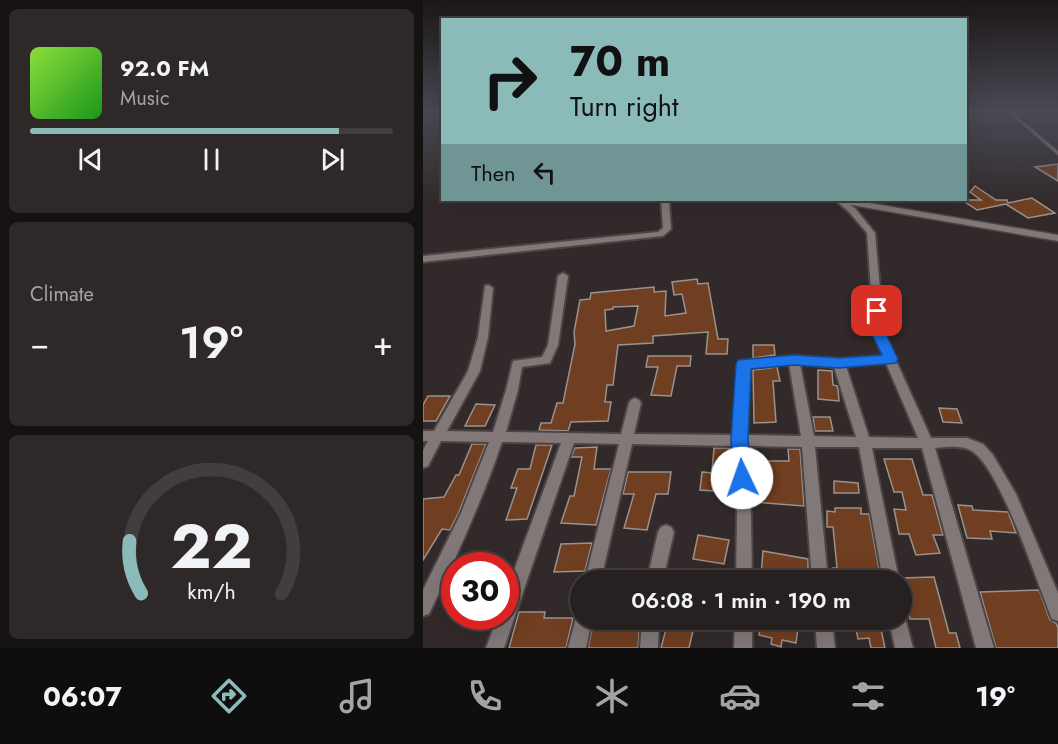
<!DOCTYPE html>
<html lang="en">
<head>
<meta charset="utf-8">
<style>
  body { margin:0; font-family:Jost,sans-serif; background:#2e2829; color:#f1f3f6; height:100vh; display:flex; flex-direction:column; font-size:22px; white-space:nowrap }
  * { box-sizing:border-box; margin:0 }
  p { font-size:20px; color:#a4a3a5 }
  .icon { flex:none; width:33px; height:33px; fill:none; stroke:currentColor; stroke-width:2; stroke-linecap:round; stroke-linejoin:round }
  .map { position:relative; flex:1; overflow:hidden }
  .sheet { display:flex; flex-direction:column; gap:9px; padding:9px; background:#151212; width:423px }
  .sheet>* { flex:none }
  .banner { position:absolute; left:18px; top:18px; width:526px; height:183px; border-radius:0px; box-shadow:0 6px 24px #0002,0 0 0 2px #423e3e; background:#8bbbb9; color:#111; overflow:hidden }
  .speed { position:absolute; left:18px; top:552px; display:flex; gap:12px; font-size:30px; font-weight:700; text-align:center }
  .speed>* { display:grid; place-content:center; width:78px; height:78px; border-radius:50%; background:#262020; box-shadow:0 6px 24px #0002,0 0 0 2px #423e3e; line-height:1 }
  .speed .limit { border:9px solid #d22; background:#fff; color:#111 }
  .pin { position:absolute; display:grid; place-items:center; width:51px; height:51px; color:#fff; margin:-26px; border-radius:12px; box-shadow:0 3px 9px #0006 }
  .me { position:absolute; width:66px; margin:-33px; rotate:357deg; stroke-linejoin:round; filter:drop-shadow(0 0 4px #0008) }
  .turn { display:flex; align-items:center; gap:21px; height:126px; padding:0 30px; font-size:27px }
  .turn .icon { width:78px; height:78px; stroke-width:2.5 }
  .turn b { display:block; font-size:42px; line-height:51px }
  .then { display:flex; align-items:center; height:57px; padding:0 30px; background:#0003; gap:12px; font-size:22px }
  .big { font-size:45px; font-weight:600; line-height:1.1 }
  .sheet .widget { flex:1; display:flex; flex-direction:column; justify-content:center; gap:9px; min-width:0; padding:0 21px; border-radius:9px; background:#2e2829 }
  .sheet .dial { align-items:center; gap:0 }
  .dial svg { height:156px; overflow:visible; fill:none; stroke:#423e3e; stroke-width:7; stroke-linecap:round; text-anchor:middle }
  .dial text { fill:#f1f3f6; stroke:none }
  .song { display:flex; align-items:center; gap:18px }
  .cover { width:72px; height:72px; border-radius:9px; background:linear-gradient(135deg,hsl(90 70% 55%),hsl(120 70% 35%)) }
  .played { height:6px; border-radius:3px; background:linear-gradient(90deg,#8bbbb9 85%,#423e3e 85%) }
  .keys { display:flex; justify-content:space-around; direction:ltr }
  .heat { display:flex; justify-content:space-between; align-items:center; font-size:33px; direction:ltr }
  .trip { position:absolute; left:147px; top:570px; width:342px; height:60px; border-radius:30px; background:#262020; box-shadow:0 6px 24px #0002,0 0 0 2px #423e3e; font-weight:600; line-height:60px; text-align:center }
  .dock { display:flex; height:96px; justify-content:space-around; align-items:center; background:#0f0d0d; color:#a4a3a5 }
  .dock .icon { width:42px; height:42px }
  .dock .current { color:#8bbbb9 }
  .dock b { font-size:27px; color:#f1f3f6 }
  main { display:flex; flex:1; min-height:0 }
  .map>svg:first-child { display:block }
  .building { fill:#703e21; stroke:#9a928d; stroke-width:1.5; fill-rule:evenodd }
  .lines { fill:none; stroke-linecap:round; stroke-linejoin:round }
  .service-casing { stroke:#4c4546; stroke-width:4.5 }
  .minor-casing { stroke:#4c4546; stroke-width:4 }
  .tertiary-casing { stroke:#4c4546; stroke-width:3 }
  .service { stroke:#827878; stroke-width:3 }
  .minor { fill:#827878; fill-rule:evenodd }
  .tertiary { fill:#827878; fill-rule:evenodd }
  .route { fill:#1a73e8; stroke:#114b97; stroke-width:1.5 }
</style>
</head>
<body>
<main>
<section class="sheet">
<div class="widget">
<div class="song"><i class="cover"></i><div><b>92.0 FM</b><p>Music</p></div></div>
<div class="played"></div>
<div class="keys"><svg class="icon" aria-label="previous" viewBox="0 0 24 24"><path d="M18 5L8 12l10 7zM5 5v14"/></svg><svg class="icon" aria-label="pause" viewBox="0 0 24 24"><path d="M8 5v14M16 5v14"/></svg><svg class="icon" aria-label="next" viewBox="0 0 24 24"><path d="M6 5l10 7-10 7zM19 5v14"/></svg></div>
</div>
<div class="widget"><p>Climate</p>
<div class="heat"><a>−</a><b class="big">19°</b><a>+</a></div>
</div>
<div class="widget dial"><svg viewBox="0 0 100 80">
<path d="M14 69A42 42 0 1 1 86 69"/>
<path d="M14 69A42 42 0 0 1 8 42" stroke="#8bbbb9"/>
<text x="50" y="56" font-size="32" font-weight="700">22</text>
<text x="50" y="72" font-size="11">km/h</text>
</svg></div>
</section>
<div class="map">
<svg width="635" height="648" viewBox="0 0 635 648">
  <rect width="100%" height="100%" fill="#322a2a"/>
  <!-- building -->
  <g class="building">
    <path d="M635 164V181L612 167Z"/>
    <path d="M552 186 573 200H584L585 203 609 198 632 213 605 218 583 204 554 210 539 200H558L547 192Z"/>
    <path d="M274 279 275 284 285 283 295 339H305L304 354H283L285 332 230 336V343L195 345 190 385H184L182 402H188L185 421 148 422 145 431 116 430 118 423H128L134 403H140L152 344 151 332 157 300 167 299 168 293 231 287V292L243 291 242 316 263 313 259 294 251 295 249 282ZM215 306 211 326 183 331 182 310 190 309V307Z"/>
    <path d="M330 345H351L352 355 330 358Z"/>
    <path d="M225 356H268L267 366H254L248 396 228 395 235 367H223Z"/>
    <path d="M354 367 357 381H350L353 422 331 423 330 370Z"/>
    <path d="M395 370 409 371 410 385 414 386 415 389 416 401 395 399Z"/>
    <path d="M5 396H27L13 421H0V405Z"/>
    <path d="M53 404 72 405 62 426H42Z"/>
    <path d="M516 408 534 409 539 423 520 422Z"/>
    <path d="M390 417H407L410 431H392Z"/>
    <path d="M49 444H63L36 512 27 530 19 529 0 560V499L21 497 33 475H36Z"/>
    <path d="M113 445H129L104 519 83 520 94 488H88L95 469H107Z"/>
    <path d="M174 447 171 469H188L173 525 138 523 147 496H151L159 457H148L152 448Z"/>
    <path d="M291 448H307L305 471H289Z"/>
    <path d="M365 449H377L381 506 331 502 334 461H366Z"/>
    <path d="M461 459H489L500 495H509L520 535H510L517 553 493 555 486 534H476L471 509 483 510 479 492H471Z"/>
    <path d="M205 472H248L245 494H233L224 530 201 528 211 494H200Z"/>
    <path d="M279 472 291 473 290 491 277 490Z"/>
    <path d="M411 481 435 483 436 493H411Z"/>
    <path d="M535 505 549 506 550 510 585 512 593 533 567 531 569 539 544 538Z"/>
    <path d="M412 508H438V514H446L458 580H411L410 568H414L410 527H404V511L412 512Z"/>
    <path d="M275 535 306 540 301 564 270 559Z"/>
    <path d="M169 543 162 571 131 572 138 544Z"/>
    <path d="M340 551 385 559V576L381 575V580L338 576Z"/>
    <path d="M511 577 526 633H533L537 648H513L506 619H487L478 578Z"/>
    <path d="M616 590 627 620 633 623 635 628V648H573L557 592Z"/>
    <path d="M96 612H122L121 618H150L143 648H86Z"/>
    <path d="M171 620H217L215 648H165Z"/>
    <path d="M339 620 376 621 373 643 359 640 358 647 348 644 349 638 336 635Z"/>
    <path d="M431 620H456L462 648H448L446 638 435 639Z"/>
    <path d="M245 621 271 626 266 648H238Z"/>
  </g>
  <g class="lines">
    <defs>
      <path id="service" d="M587 112 635 153"/>
      <g id="minor">
        <path d="M238 200H246L248 229 240 236 0 262V256L235 232 240 228Z"/>
        <path d="M412 200H420L432 208 452 233 461 334 508 438H544L560 444 570 455 593 494 635 593V621L629 619C614 583 578 470 549 451 539 445 523 447 512 448L571 648H553L499 448H449L476 580H460L436 447H392L405 580H389L379 447 324 446 328 516 329 580H313L314 516 311 446 209 444 178 580H162L196 444 151 443 81 648H63L75 616H82V595L138 443 79 442C59 501 33 558 6 614L0 616V590L38 513 66 442 18 441 5 466 0 468V450L5 441H0V431H11L45 371 55 337 62 286 65 285 70 288 65 337 57 371 24 431 70 432 83 390 90 361 119 357 125 345 135 276 140 273 145 276 135 345 127 363 99 367 95 390 83 432 198 434 206 403 208 400 212 398 216 400 218 403 211 434 311 435 315 364 317 361 371 356 416 359 460 356 451 334 444 233 426 212ZM463 363 495 438 446 437 423 366ZM366 364 378 436 324 435 327 368ZM377 364 411 367 433 437 391 436Z"/>
        <path d="M243 525 248 527 251 532 240 580H224L235 532 238 527Z"/>
        <path d="M158 612V620H169L163 648H145L154 614Z"/>
        <path d="M478 613 481 614 490 648H472L466 620H478Z"/>
        <path d="M219 620H236L235 648H217Z"/>
        <path d="M312 620H329V648H311Z"/>
        <path d="M392 620H409L412 648H394Z"/>
      </g>
      <path id="tertiary" d="M413 200H429L635 235V241L417 203Z"/>
    </defs>
    <!-- service casing -->
    <use href="#service" class="service-casing"/>
    <!-- minor casing -->
    <use href="#minor" class="minor-casing"/>
    <!-- tertiary casing -->
    <use href="#tertiary" class="tertiary-casing"/>
    <!-- service -->
    <use href="#service" class="service"/>
    <!-- minor -->
    <use href="#minor" class="minor"/>
    <!-- tertiary -->
    <use href="#tertiary" class="tertiary"/>
  </g>
  <!-- sky -->
  <linearGradient id="sky" x2="0" y2="1"><stop stop-color="#1c1717"/><stop offset="0.55" stop-color="#494a55"/><stop offset="1" stop-color="#494a55" stop-opacity="0"/></linearGradient>
  <rect width="635" height="203" fill="url(#sky)"/>
  <!-- route -->
  <path class="route" d="M454 307 461 311 463 334 475 359 473 363 416 368 371 365 328 369 325 439 328 478 325 483 319 485 312 483 310 478 308 439 313 364 315 360 371 355 416 358 459 355 449 334 448 311Z"/>
</svg>
<div class="speed"><div class="limit">30</div></div>
<div class="pin" style="left:454px;top:311px;background:#d93025"><svg class="icon" aria-label="arrive" viewBox="0 0 24 24"><path d="M6 21V4h12l-3 4 3 4H6"/></svg></div>
<svg class="me" style="left:319px;top:478px" viewBox="-20 -20 40 40"><circle r="19" fill="#fff"/><path d="M0-13L10 11 0 6-10 11z" fill="#1a73e8"/></svg>
<div class="trip">06:08 · 1 min · 190 m</div>
<div class="banner">
<div class="turn"><svg class="icon" aria-label="right" viewBox="0 0 24 24"><path d="M7 20v-9h11M14 6l5 5-5 5"/></svg><div><b>70 m</b>Turn right</div></div>
<div class="then">Then<svg class="icon" aria-label="left" viewBox="0 0 24 24"><path d="M17 20v-9H6M10 6l-5 5 5 5"/></svg></div>
</div>
</div>
</main>
<nav class="dock">
<b>06:07</b>
<svg class="icon current" aria-label="directions" viewBox="0 0 24 24"><path d="M12 3l9 9-9 9-9-9zM9 14v-3h6M13 9l2 2-2 2"/></svg>
<svg class="icon" aria-label="music" viewBox="0 0 24 24"><path d="M9 18V5l10-2v13"/><circle cx="6" cy="18" r="3"/><circle cx="16" cy="16" r="3"/></svg>
<svg class="icon" aria-label="phone" viewBox="0 0 24 24"><path d="M5 4h4l2 5-3 2q2 4 5 5l2-3 5 2v4C11 20 4 13 5 4z"/></svg>
<svg class="icon" aria-label="climate" viewBox="0 0 24 24"><path d="M12 3v18M4 7l16 10M4 17L20 7"/></svg>
<svg class="icon" aria-label="car" viewBox="0 0 24 24"><path d="M5 17H2v-5l4-1 3-4h7l3 4 3 1v5h-3M9 17h6M6 11h13"/><circle cx="7" cy="17" r="2"/><circle cx="17" cy="17" r="2"/></svg>
<svg class="icon" aria-label="filters" viewBox="0 0 24 24"><path d="M4 7h16M4 17h16"/><circle cx="9" cy="7" r="2"/><circle cx="15" cy="17" r="2"/></svg>
<b>19°</b>
</nav>
</body>
</html>
